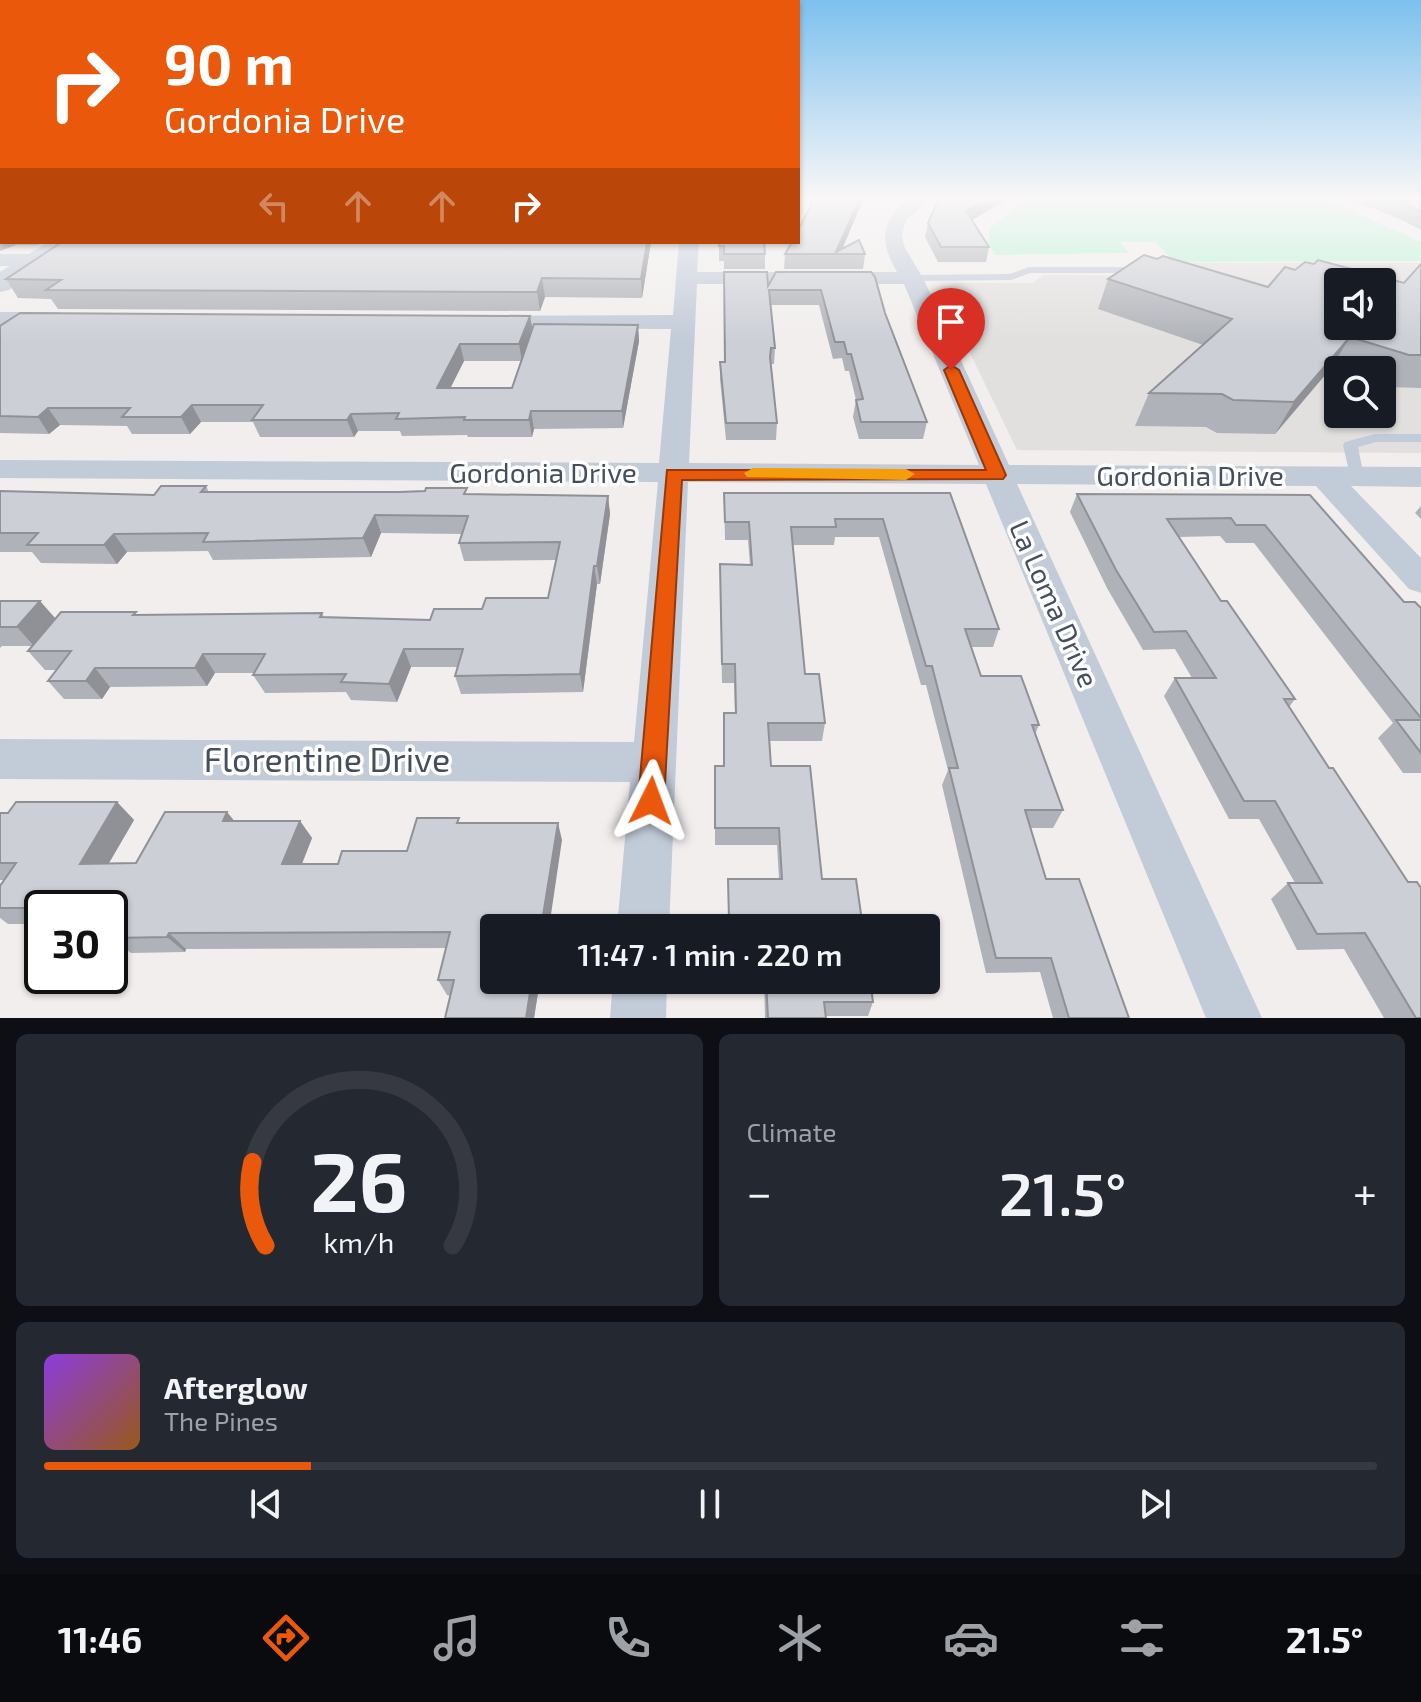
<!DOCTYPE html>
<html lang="en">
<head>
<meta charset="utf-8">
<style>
  body { margin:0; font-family:"Exo 2",sans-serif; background:#242831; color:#f1f3f6; height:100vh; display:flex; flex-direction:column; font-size:30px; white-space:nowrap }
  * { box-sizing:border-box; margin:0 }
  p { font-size:26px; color:#9ea1a6 }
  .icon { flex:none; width:44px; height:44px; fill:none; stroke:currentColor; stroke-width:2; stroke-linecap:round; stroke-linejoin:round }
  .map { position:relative; height:1018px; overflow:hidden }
  .sheet { display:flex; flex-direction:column; gap:16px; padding:16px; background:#0d0f14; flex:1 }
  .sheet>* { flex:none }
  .banner { position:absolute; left:0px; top:0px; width:800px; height:244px; box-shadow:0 2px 6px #0004; background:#ea580c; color:#fff; overflow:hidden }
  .controls { position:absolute; left:1324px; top:268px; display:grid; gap:16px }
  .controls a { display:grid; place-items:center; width:72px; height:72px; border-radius:8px; background:#171b24; box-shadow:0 2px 6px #0004; font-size:40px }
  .speed { position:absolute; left:24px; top:890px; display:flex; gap:16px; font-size:40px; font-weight:700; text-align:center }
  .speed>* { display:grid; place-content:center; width:104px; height:104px; border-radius:50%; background:#171b24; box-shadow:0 2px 6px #0004; line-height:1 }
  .speed .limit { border:4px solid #111; border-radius:12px; background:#fff; color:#111 }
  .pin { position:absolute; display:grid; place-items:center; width:68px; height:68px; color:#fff; margin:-82px -34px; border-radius:50% 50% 50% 0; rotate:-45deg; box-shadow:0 0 8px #0007 }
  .pin .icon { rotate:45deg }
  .me { position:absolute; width:88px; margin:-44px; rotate:3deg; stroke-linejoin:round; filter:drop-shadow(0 0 6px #0008) }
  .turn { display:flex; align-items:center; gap:28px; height:168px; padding:0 32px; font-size:36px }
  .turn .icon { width:104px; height:104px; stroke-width:2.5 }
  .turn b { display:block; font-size:56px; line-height:68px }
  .lanes { display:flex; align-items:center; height:76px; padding:0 32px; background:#0003; justify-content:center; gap:40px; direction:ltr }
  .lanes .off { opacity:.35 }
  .big { font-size:60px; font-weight:600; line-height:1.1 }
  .sheet .card { flex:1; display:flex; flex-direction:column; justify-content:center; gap:12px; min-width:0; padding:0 28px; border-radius:12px; background:#242831 }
  .sheet .dial { align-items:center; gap:0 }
  .dial svg { height:208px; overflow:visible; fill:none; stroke:#363941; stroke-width:7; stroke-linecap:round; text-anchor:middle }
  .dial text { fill:#f1f3f6; stroke:none }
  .song { display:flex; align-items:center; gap:24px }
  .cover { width:96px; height:96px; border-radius:12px; background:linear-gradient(135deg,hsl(270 70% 55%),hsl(30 70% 35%)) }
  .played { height:8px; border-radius:4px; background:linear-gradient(90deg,#ea580c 20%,#363941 20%) }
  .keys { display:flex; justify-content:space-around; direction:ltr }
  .heat { display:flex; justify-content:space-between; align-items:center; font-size:44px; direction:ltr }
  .sheet .tiles { flex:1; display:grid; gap:16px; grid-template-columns:1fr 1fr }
  .card:last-child { grid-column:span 2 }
  .trip { position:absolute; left:480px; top:914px; width:460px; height:80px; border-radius:8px; background:#171b24; box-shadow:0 2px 6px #0004; font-weight:600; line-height:80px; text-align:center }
  .dock { display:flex; height:128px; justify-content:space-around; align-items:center; background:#090b0e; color:#9ea1a6 }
  .dock .icon { width:56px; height:56px }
  .dock .on { color:#ea580c }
  .dock b { font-size:36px; color:#f1f3f6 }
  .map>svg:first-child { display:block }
  .education { fill:#e2dfdf; fill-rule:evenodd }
  .green { fill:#b6f4d4 }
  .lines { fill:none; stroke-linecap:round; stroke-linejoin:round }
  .service { fill:#c2cbd8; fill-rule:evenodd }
  .minor { fill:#c2cbd8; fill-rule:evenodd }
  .tertiary { fill:#c2cbd8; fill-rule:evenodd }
  .wall { fill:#afb2b8; fill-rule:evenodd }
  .shaded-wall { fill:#8f9196 }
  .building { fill:#cccfd6; stroke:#8f9196; stroke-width:2; fill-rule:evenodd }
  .route { fill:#ea580c; stroke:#983908; stroke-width:2 }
  .slow { fill:#f59e0b }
  .labels { text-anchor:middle; stroke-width:7; stroke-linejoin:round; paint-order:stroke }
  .street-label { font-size:28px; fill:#444f5e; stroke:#fff }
  .near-street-label { font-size:34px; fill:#444f5e; stroke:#fff }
</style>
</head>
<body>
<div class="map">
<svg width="1421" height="1018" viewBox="0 0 1421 1018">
  <rect width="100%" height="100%" fill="#f1eeed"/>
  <!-- education -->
  <path class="education" d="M1176 263H1421V453L1017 450 939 289 956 283H1033L1044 275 1188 276ZM1338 282H1382V326H1338ZM1338 370H1382V414H1338Z"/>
  <!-- green -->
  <path class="green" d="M1025 200H1328L1421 242V261L1175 262 1155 242H1120L1129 253 995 255 988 242 990 228Z"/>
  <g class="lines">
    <!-- service -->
    <g class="service">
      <path d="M1029 267H1141L1146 270 1141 273H1030L1011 280 912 281 907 278 912 275 1010 274Z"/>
      <path d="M1375 434H1421V442H1376L1358 447 1364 477 1356 482 1351 480 1343 445 1345 442Z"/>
    </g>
    <!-- minor -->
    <g class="minor">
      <path d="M909 200H929L906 220 902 236 904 246 924 280 1009 465 1421 467V487L1351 486 1421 558V593L1409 589 1316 486 1017 484 1262 1018H1206L986 484 688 482 669 928H617L630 782 0 779V739L634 742 658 482 0 478V460L659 463 671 329 487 328 479 326 475 321 479 316 673 315 679 242H699L697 272H897C880 243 879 220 909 200ZM697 284H904L979 465 689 463Z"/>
      <path d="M0 254H36L46 260 36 266H0Z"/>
      <path d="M0 312H57L65 314 69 319 65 324 57 326H0Z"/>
      <path d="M613 980H667L666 1018H610Z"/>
    </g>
    <!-- tertiary -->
    <path class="tertiary" d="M48 242H77L9 290 0 292V272Z"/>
  </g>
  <!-- wall -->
  <g class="wall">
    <path d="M809 200H863L842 249 865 254 863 269H784L785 254 811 205Z"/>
    <path d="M1007 200 972 220 989 247 986 262H938L925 237 928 223Z"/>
    <path d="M1352 200H1421V230L1402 220Z"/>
    <path d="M2 242H43L37 245H16Z"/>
    <path d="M651 242 642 298 545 297 540 311 58 309 51 299 18 298 6 279Z"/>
    <path d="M719 242 765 254V269H724V261H719Z"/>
    <path d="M1421 264V388L1388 387 1382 385V370H1338L1331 368 1275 434 1217 433 1206 427 1135 426 1149 393 1203 345 1098 309 1108 279 1268 287 1295 270 1404 283Z"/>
    <path d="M776 272 885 313 927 422 923 439H859L853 417 856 400 849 371H845L842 358 833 359 819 305H770L775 348 774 364H771L777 423 776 440H726L720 379V362H724Z"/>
    <path d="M530 316 532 329 638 325 639 341 623 428 534 429 532 437H468L467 435 402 436 400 431H358L354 437H260L253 422H201L190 434H132L127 426 60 425 49 434 0 433V326ZM464 361H522L512 388H450Z"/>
    <path d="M206 486 209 492 608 496 610 514 600 584H597L583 692 461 694 455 676 457 667H411L397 702 351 700 346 692 265 693 253 675 255 673H215L207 686 110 687 102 699H64L48 681 56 670H45L28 651 33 646H2L0 648V601L55 619 139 615 322 613 324 617 430 620 482 609 548 598 556 560 464 561 459 543 462 534 381 533 371 557 213 560 208 551 127 552 117 564 41 563 32 552H0V491L154 495Z"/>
    <path d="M724 493H950L999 629 993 647H971L981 676 1039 725 1035 734 1063 810 1053 828H1030L1046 879 1129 1018H1053L1040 972 986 973 942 785 948 770 926 685H921L879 537H835L834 545H793L805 674 825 723 822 741H770L771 766 822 879 863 928H728V879H779L777 845H715V766H724V713H735L734 683H722L720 583 750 565 748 540H725Z"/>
    <path d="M1077 494 1310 495 1404 602 1421 608V773H1403L1378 738 1393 723 1254 543H1226L1220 536 1179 537 1221 601 1295 699 1289 707 1421 1018H1384L1344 949 1297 950 1271 899 1288 883H1295L1259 819H1229L1164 696 1175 678H1192L1175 649 1143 650 1107 588 1070 512Z"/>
    <path d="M1421 506V519L1415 513Z"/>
    <path d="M117 802 134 820 109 863H136L235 821H300L312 838 302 864H338L407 851 461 823 562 840 494 980H540L534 1018 447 995 438 980 446 948 186 949 185 952 131 953 112 938 115 932H110V908H42V924H8L0 918V886L5 880H0V813Z"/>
    <path d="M764 980H870L873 1002 868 1016H825V1018H765Z"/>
  </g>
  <!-- shaded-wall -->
  <g class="shaded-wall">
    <path d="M859 200H863L840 254 836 252Z"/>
    <path d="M987 200H1007L963 225 966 211Z"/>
    <path d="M0 229H2V242H14L16 245 0 251Z"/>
    <path d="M647 242H651L642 298 641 279Z"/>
    <path d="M542 278 545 297 540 311 537 292Z"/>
    <path d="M530 316 533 331 522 361 519 344Z"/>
    <path d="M638 325 639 341 623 428 622 411Z"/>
    <path d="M1350 337 1331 368 1275 434 1294 402Z"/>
    <path d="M460 344 464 361 442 405 437 388Z"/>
    <path d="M192 405 201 422 190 434 181 417Z"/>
    <path d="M48 408 60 425 49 434 38 417Z"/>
    <path d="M531 411 534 429 532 437 529 420Z"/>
    <path d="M351 414 358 431 354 437 347 420Z"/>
    <path d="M608 496 610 514 600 584 597 566Z"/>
    <path d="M375 515 381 533 371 557 363 538Z"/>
    <path d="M114 534 127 552 117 564 104 545Z"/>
    <path d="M594 566 597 584 583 692 580 674Z"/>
    <path d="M40 601 56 619 34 646 17 627Z"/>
    <path d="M404 649 411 667 397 702 389 684Z"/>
    <path d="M203 654 215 673 207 686 195 668Z"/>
    <path d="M95 668 110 687 102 699 86 681Z"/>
    <path d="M117 802 134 820 99 880 80 864Z"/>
    <path d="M227 812 241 829 223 821Z"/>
    <path d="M300 821 312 838 295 881 282 864Z"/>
    <path d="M558 823 562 840 549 928H541Z"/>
    <path d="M169 933 186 949 185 952 167 937Z"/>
    <path d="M532 980H540L534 1018H526Z"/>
  </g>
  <!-- building -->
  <g class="building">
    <rect x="0" y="200" width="2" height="29"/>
    <path d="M814 200H859L836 252 859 240 865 254H785L792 242H798V230Z"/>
    <path d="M938 200H987L966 211 989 247H941L928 223Z"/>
    <path d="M1393 200H1421V212L1410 206Z"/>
    <path d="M62 242H647L641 279 542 278 537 292 46 290 61 280 6 279Z"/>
    <path d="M719 242H764L765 254H724V246H719Z"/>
    <path d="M1144 255 1157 259 1163 256 1268 287 1285 267 1295 270 1305 262 1314 264 1318 260 1404 283 1421 264V355H1409L1350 337 1294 402 1233 400 1222 394 1149 393 1232 319 1108 279ZM1338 282H1382V326H1338Z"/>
    <path d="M724 272H767L768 286 776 272H871L875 277 885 313 927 422H861L856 400 863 399 851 354H847L844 342H835L821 290H769L775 348H771L770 357 777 423H726L720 362H725Z"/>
    <path d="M20 313 530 316 519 344H460L437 388H512L534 324 638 325 622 411H531L529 420H464L465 417 396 419 399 413 351 414 347 420H252L263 405H192L181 417H122L130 408H48L38 417 0 416V326Z"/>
    <path d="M161 486H206L201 492H399L425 491 426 488H467L464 494 608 496 597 566H594L580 674 455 676 463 649H404L389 684 341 682 346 674 253 675 265 654H203L195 668H95L86 681H48L71 651H28L61 612H136L133 615 322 613 320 617 430 620 434 609H482L486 598H548L560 542 459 543 468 516 375 515 363 538 203 542 208 533 114 534 104 545H27L38 533H0V491L154 495Z"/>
    <path d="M724 493H950L999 629H965L981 676H1021L1039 725H1032L1063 810H1025L1046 879H1079L1129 1018H1069L1051 958H996L949 768H958L932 666H926L883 519H835L836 527H791L805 674H819L825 723H768L771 766H810L822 879H856L863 928H764L763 919H729L728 879H782L779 828H715V766H724V713H736L735 664H722L720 564 752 565 749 522H725Z"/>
    <path d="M1077 494 1310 495 1404 602H1415L1421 608V718L1265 525H1236L1231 518 1167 519 1221 601H1227L1295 699H1284L1329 768H1333L1408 882H1417L1421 888V1018H1416L1365 933 1317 934 1288 883H1322L1275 801H1244L1175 678H1216L1186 631 1154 632 1116 570Z"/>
    <path d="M0 601H40L17 627H0Z"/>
    <path d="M1396 720H1421V753Z"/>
    <path d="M16 802H117L80 864 136 863 165 812H227L223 821H300L282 864H338L342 851H407L417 818H459L457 823H558L541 928H494V980H532L526 1018H445L454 980H438L450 932 169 933 167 937 112 938 124 916H110V908H0V886L16 863H0V813H8Z"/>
    <path d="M766 980H870L873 1002H824L826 1018H768Z"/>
  </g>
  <!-- sky -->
  <linearGradient id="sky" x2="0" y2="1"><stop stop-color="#7dc0ee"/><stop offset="0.58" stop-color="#f9f7f7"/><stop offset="1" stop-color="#f9f7f7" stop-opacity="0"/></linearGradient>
  <rect width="1421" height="342" fill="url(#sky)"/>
  <!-- route -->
  <path class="route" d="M951 365 959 370 1006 475 1003 479 682 480 664 801 660 809 651 813 642 809 638 801 667 470H986L944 370Z"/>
  <!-- slow -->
  <path class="slow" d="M753 468 906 469 915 474 906 480 747 477 744 473Z"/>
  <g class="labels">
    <!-- street labels -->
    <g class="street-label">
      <text x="543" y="483">Gordonia Drive</text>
      <text x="1190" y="486">Gordonia Drive</text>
      <text transform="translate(1054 604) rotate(66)" y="10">La Loma Drive</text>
    </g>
    <!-- near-street labels -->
    <g class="near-street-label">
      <text x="327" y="772">Florentine Drive</text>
    </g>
  </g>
</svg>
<div class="controls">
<a><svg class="icon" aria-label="sound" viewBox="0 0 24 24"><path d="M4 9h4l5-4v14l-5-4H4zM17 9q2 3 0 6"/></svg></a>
<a><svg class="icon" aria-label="search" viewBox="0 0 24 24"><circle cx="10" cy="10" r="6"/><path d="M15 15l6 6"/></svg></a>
</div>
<div class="speed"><div class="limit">30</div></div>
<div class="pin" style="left:951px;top:370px;background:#d93025"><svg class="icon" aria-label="arrive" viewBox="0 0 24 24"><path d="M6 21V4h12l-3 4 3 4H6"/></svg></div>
<svg class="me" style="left:651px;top:801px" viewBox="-20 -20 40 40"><path d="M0-17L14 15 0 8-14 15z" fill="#ea580c" stroke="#fff" stroke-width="4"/></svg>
<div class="trip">11:47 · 1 min · 220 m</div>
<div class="banner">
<div class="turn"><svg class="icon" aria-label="right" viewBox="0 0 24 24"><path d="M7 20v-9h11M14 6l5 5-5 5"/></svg><div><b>90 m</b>Gordonia Drive</div></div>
<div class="lanes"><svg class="icon off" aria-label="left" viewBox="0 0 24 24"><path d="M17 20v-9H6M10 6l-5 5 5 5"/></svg><svg class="icon off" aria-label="ahead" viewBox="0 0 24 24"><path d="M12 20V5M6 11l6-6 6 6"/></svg><svg class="icon off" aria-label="ahead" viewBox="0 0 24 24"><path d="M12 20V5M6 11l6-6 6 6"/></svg><svg class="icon" aria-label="right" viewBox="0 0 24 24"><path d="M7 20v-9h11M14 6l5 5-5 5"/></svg></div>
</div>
</div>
<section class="sheet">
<div class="tiles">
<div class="card dial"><svg viewBox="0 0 100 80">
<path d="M14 69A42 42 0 1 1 86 69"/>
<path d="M14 69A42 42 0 0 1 9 37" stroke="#ea580c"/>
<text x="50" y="56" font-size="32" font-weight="700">26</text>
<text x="50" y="72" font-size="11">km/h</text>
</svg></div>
<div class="card"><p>Climate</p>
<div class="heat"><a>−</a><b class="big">21.5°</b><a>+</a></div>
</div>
<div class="card">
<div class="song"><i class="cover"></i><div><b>Afterglow</b><p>The Pines</p></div></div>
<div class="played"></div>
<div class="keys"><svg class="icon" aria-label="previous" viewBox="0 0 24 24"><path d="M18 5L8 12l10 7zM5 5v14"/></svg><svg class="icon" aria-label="pause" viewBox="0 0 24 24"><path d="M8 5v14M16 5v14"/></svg><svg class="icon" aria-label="next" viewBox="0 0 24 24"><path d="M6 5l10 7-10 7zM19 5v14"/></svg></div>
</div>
</div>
</section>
<nav class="dock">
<b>11:46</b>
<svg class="icon on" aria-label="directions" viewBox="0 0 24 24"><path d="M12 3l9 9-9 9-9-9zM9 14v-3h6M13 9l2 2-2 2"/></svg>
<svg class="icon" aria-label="music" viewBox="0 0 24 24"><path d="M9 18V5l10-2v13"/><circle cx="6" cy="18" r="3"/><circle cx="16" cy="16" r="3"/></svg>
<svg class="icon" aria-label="phone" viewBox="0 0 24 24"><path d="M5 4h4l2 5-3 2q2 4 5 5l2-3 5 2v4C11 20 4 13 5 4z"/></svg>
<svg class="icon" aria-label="climate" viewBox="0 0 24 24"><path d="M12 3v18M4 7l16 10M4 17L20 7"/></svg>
<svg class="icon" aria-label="car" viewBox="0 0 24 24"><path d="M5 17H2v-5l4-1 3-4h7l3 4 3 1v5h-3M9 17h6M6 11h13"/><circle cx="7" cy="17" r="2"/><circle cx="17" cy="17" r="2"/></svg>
<svg class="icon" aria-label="filters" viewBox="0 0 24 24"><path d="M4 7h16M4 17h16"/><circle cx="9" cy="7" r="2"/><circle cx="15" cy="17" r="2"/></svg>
<b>21.5°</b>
</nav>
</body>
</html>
